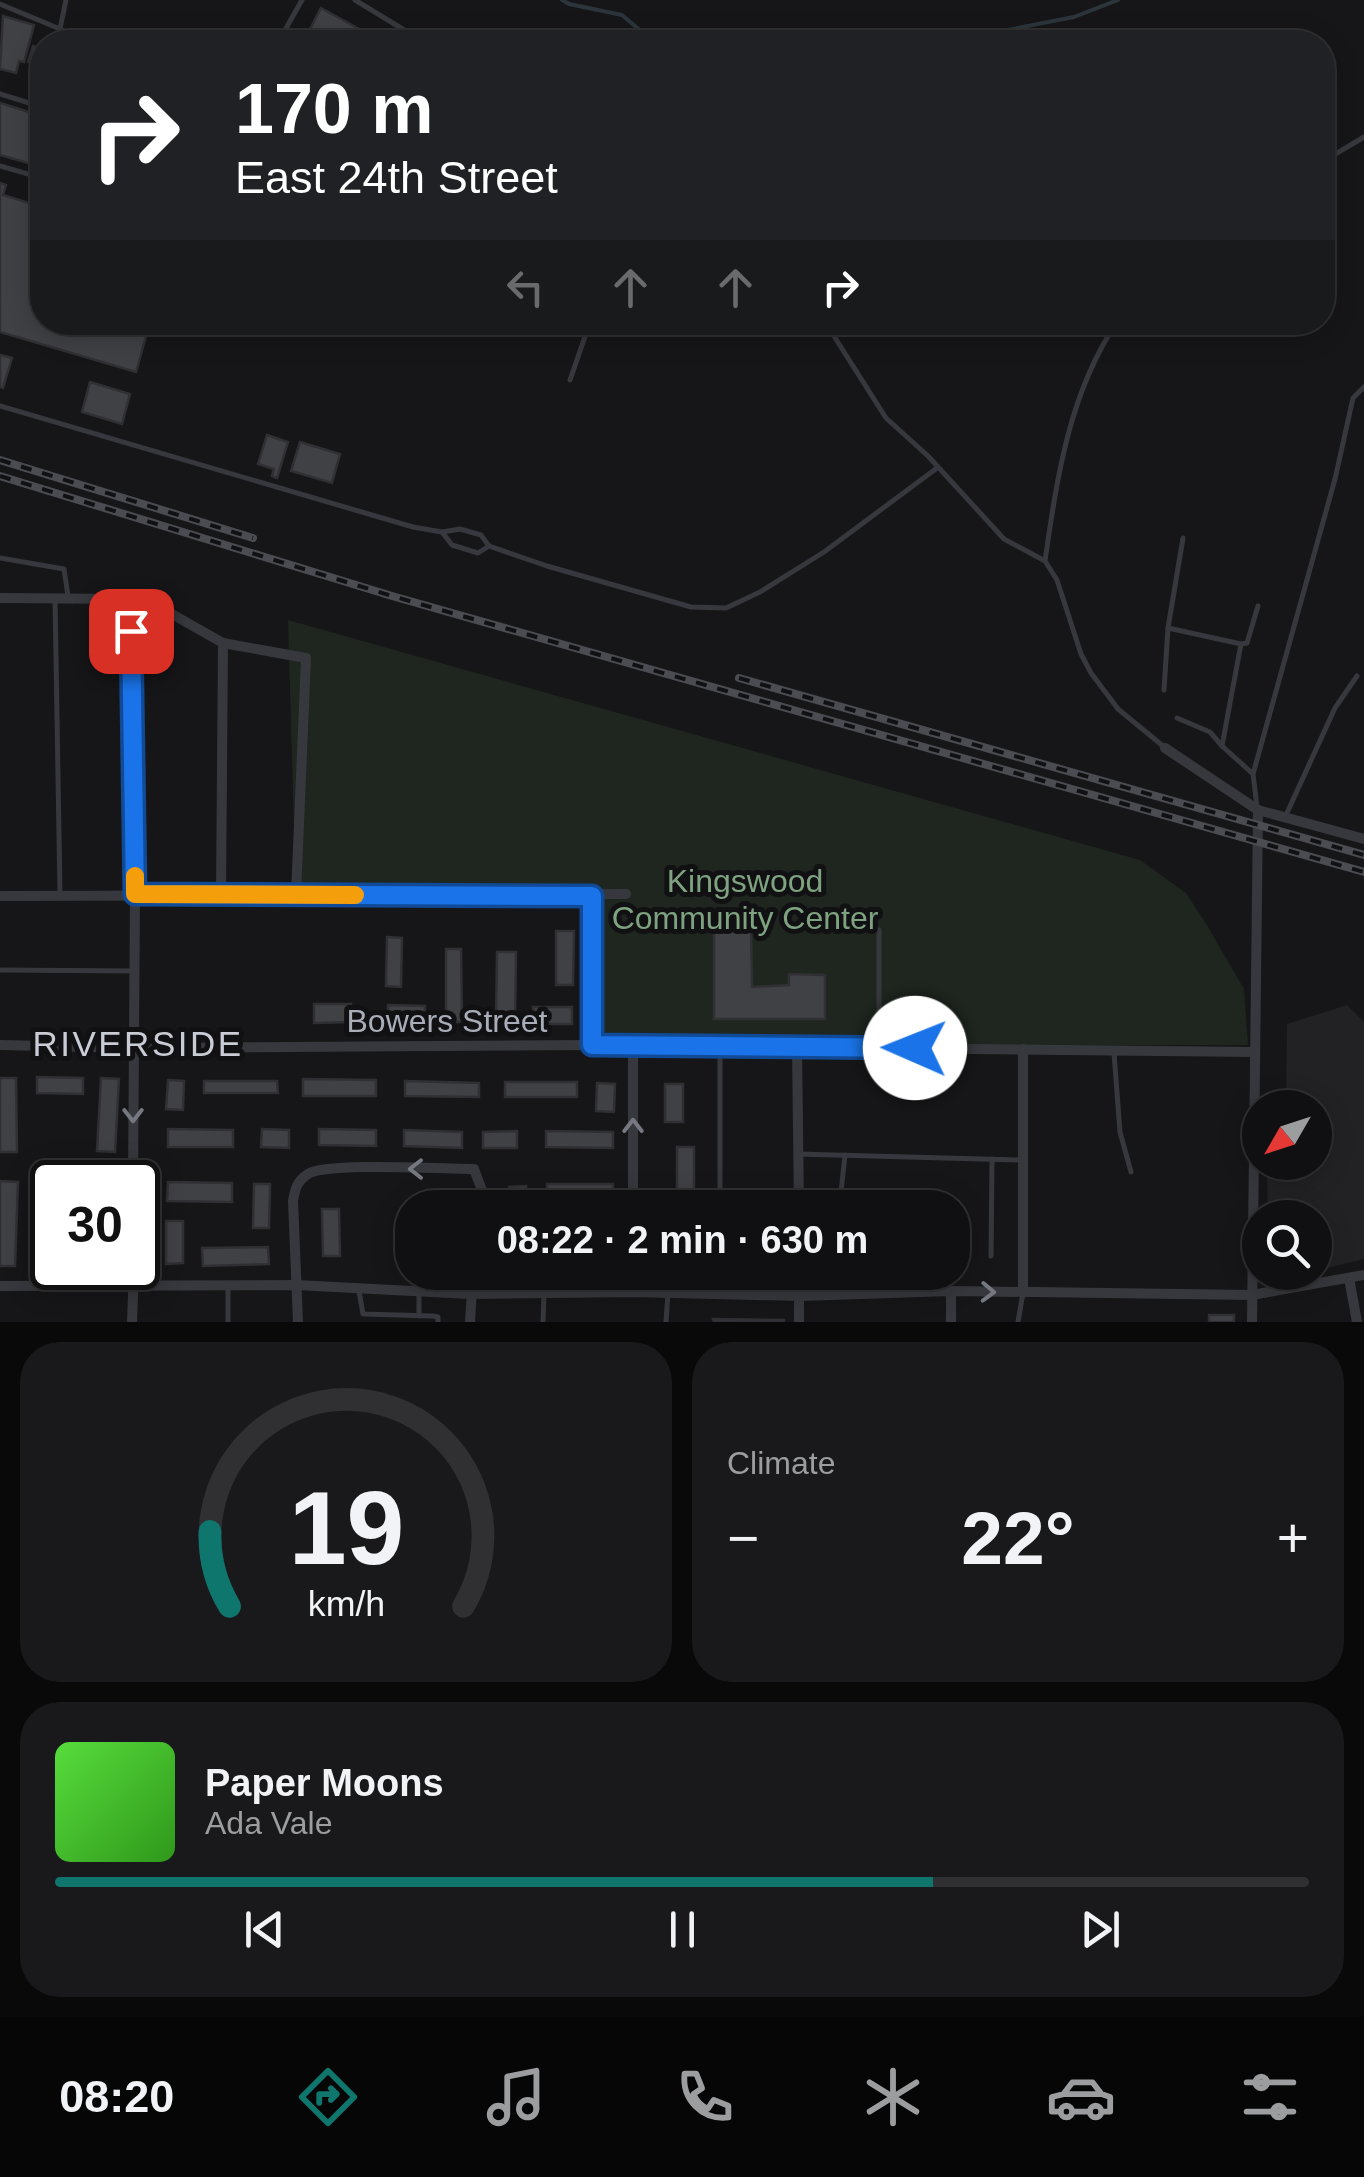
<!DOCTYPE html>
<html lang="en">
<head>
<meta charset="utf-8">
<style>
  body { margin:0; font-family:Helvetica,sans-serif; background:#19191b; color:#f1f3f6; height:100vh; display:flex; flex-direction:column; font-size:38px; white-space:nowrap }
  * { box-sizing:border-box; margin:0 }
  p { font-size:32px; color:#9c9d9f }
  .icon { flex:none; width:55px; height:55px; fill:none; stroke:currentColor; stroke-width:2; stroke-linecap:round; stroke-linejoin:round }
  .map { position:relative; height:1322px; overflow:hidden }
  .panel { display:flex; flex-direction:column; gap:20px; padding:20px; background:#09090a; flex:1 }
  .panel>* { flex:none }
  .guide { position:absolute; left:30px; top:30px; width:1305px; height:305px; border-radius:40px; box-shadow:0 5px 25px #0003,0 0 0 2px #303032; background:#202124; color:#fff; overflow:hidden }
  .needle { width:65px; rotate:231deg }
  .controls { position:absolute; left:1242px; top:1090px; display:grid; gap:20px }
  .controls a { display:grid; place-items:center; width:90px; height:90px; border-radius:50%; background:#101012; box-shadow:0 5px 25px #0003,0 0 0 2px #303032; font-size:50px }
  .speed { position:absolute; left:30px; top:1160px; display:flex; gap:20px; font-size:50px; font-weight:700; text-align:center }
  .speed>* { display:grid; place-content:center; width:130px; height:130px; border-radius:50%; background:#101012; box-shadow:0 5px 25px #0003,0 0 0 2px #303032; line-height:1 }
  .speed .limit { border:5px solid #111; border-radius:15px; background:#fff; color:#111 }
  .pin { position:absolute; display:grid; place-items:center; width:85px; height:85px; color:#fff; margin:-42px; border-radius:20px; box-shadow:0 5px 15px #0006 }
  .me { position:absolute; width:110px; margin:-55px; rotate:271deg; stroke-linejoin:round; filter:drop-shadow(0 0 8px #0008) }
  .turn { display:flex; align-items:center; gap:35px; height:210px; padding:0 40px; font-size:45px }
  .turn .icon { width:130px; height:130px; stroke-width:2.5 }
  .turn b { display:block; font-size:70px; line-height:85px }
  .lanes { display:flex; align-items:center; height:95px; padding:0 40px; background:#0003; justify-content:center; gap:50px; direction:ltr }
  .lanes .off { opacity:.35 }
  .big { font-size:75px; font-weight:800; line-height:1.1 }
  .panel .widget { flex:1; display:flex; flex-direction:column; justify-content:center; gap:15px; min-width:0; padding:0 35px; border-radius:40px; background:#19191b }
  .panel .dial { align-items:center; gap:0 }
  .dial svg { height:260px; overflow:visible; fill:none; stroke:#303032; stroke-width:7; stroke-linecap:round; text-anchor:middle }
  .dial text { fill:#f1f3f6; stroke:none }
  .song { display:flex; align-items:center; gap:30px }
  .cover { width:120px; height:120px; border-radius:15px; background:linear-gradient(135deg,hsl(110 70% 55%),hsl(110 70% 35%)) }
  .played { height:10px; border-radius:5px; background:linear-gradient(90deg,#0f766e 70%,#303032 70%) }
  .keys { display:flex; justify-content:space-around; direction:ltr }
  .heat { display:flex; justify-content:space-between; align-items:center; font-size:55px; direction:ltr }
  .panel .tiles { flex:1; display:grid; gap:20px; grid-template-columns:1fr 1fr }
  .widget:last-child { grid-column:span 2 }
  .trip { position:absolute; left:395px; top:1190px; width:575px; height:100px; border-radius:40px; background:#101012; box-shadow:0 5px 25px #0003,0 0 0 2px #303032; font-weight:800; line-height:100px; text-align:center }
  .dock { display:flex; height:160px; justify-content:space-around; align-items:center; background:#060607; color:#9c9d9f }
  .dock .icon { width:70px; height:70px }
  .dock .on { color:#0f766e }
  .dock b { font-size:45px; color:#f1f3f6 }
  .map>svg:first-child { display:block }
  .built { fill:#222225 }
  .green { fill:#1e261f }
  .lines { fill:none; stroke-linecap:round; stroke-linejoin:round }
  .stream { stroke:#2c353c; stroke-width:4 }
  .building { fill:#404145; stroke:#303034; stroke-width:2.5 }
  .lane { stroke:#37383d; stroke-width:5 }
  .street { stroke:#37383d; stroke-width:10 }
  .rail-casing { stroke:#4a4c52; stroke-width:8 }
  .rail { stroke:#111113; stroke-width:4; stroke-dasharray:11; stroke-linecap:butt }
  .oneway { stroke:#757881 }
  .route-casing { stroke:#114b97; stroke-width:25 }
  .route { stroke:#1a73e8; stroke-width:18 }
  .slow { stroke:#f59e0b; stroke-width:18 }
  .labels { text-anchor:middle; stroke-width:10; stroke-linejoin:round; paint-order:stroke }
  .park-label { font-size:32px; fill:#7fa381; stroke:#111113 }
  .street-label { font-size:32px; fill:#a8adb8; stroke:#111113 }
  .neighbourhood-label { font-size:35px; letter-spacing:2.5px; fill:#c9ccd4; stroke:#111113 }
</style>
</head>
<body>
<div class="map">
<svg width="1364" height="1322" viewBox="0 0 1364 1322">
  <rect width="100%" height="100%" fill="#161618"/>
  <!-- built -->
  <path class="built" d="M1347 1005 1364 1022V1259L1315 1271V1218L1268 1217 1267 1163 1315 1162V1108L1286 1107 1287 1024Z"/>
  <!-- green -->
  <path class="green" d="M288 620 1140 860 1186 893 1208 927 1244 989 1248 1045H598L596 896 296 895Z"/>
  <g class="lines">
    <!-- stream -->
    <g class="stream">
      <path d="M562 0 569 4 622 15 642 32 724 42"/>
      <path d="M777 42H901"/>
      <path d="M946 42 1074 17 1118 0"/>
    </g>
  </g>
  <!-- building -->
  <g class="building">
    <path d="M321 8 383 42H320L307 35Z"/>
    <path d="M3 16 34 25 24 62 19 61 16 73 0 69Z"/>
    <path d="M33 46 42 49V66L28 62Z"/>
    <path d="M0 103 42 116V167L0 155Z"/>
    <path d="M0 183 6 185 3 195 42 207V322H150L136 372 0 332Z"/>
    <path d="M0 355 12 358 3 388 0 387Z"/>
    <path d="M90 382 130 394 122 424 82 412Z"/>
    <path d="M267 435 288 442 277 478 272 476 274 469 258 464Z"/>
    <path d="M300 442 340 454 332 483 291 471Z"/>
    <path d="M714 923 751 924 752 987 789 985V974L825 975V1019H714Z"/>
    <path d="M556 931H574L573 985H556Z"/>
    <path d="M387 937 402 938 401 987 386 986Z"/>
    <path d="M446 949H461L462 1022H446Z"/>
    <path d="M497 952H516L515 1023H496Z"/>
    <path d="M314 1004H351L352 1022 314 1023Z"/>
    <path d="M388 1005 425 1006V1022H388Z"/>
    <path d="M533 1007H572V1024H534Z"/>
    <path d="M37 1077 83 1078V1094L37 1093Z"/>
    <path d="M0 1078H16L17 1152H0Z"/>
    <path d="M101 1078 119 1079 115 1152 97 1151Z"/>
    <path d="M303 1079 376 1080V1096H303Z"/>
    <path d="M168 1080 184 1081 183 1110 166 1109Z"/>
    <path d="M204 1081H277L278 1093H204Z"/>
    <path d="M405 1081 479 1083V1097L405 1096Z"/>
    <rect x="505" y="1082" width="72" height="15"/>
    <path d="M597 1083 615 1084 614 1112 596 1111Z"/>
    <rect x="665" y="1084" width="18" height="38"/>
    <path d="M168 1129 233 1130V1147H168Z"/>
    <path d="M262 1129 289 1130V1148L261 1147Z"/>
    <path d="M319 1129 376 1130V1146L319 1145Z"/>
    <path d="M404 1130 462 1132V1148L404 1146Z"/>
    <path d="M517 1131V1148H483V1132Z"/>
    <path d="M546 1131 613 1132V1148L546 1147Z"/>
    <rect x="677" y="1147" width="17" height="54"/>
    <path d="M0 1181 18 1182 15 1266H0Z"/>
    <path d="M168 1182 232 1183V1202L167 1201Z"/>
    <path d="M254 1184H270L269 1228H253Z"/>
    <path d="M547 1184H613V1202L547 1201Z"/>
    <path d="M526 1186 527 1208H509V1187Z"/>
    <path d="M322 1209H339L340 1256H323Z"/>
    <path d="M166 1221H183V1263L166 1264Z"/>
    <path d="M268 1247 269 1264 203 1266 202 1248Z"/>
    <path d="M39 1249 52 1250V1266H39Z"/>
    <rect x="1209" y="1315" width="25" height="7"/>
    <path d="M713 1319 784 1320V1322H714Z"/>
  </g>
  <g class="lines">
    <!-- lane -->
    <g class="lane">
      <path d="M66 0 60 29 88 42"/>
      <path d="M355 0 424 42"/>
      <path d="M0 4 60 29"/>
      <path d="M286 42 285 30 302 0"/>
      <path d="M0 94 42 107"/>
      <path d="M1322 162 1364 137"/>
      <path d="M0 166 42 178"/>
      <path d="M825 322 886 418 928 456 1004 539 1045 561 1057 580 1081 654 1091 673 1118 709 1163 746"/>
      <path d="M570 380 590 322"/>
      <path d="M0 406 413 527 442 532 460 529 481 535 489 546 547 566 691 607 726 608 760 592 824 552 937 468"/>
      <path d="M442 532 452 545 478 553 489 546"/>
      <path d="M1183 538 1168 628 1241 644"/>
      <path d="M0 558 64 569 68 596"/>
      <path d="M1045 561C1057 478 1069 393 1117 322"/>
      <path d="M55 599 60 893"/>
      <path d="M1164 690 1168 628"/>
      <path d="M1177 718 1210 732 1222 746"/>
      <path d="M1253 774 1222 746 1241 644 1247 643 1258 606"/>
      <path d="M1257 807 1253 774 1335 479 1353 398 1364 387"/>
      <path d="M1286 815 1335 708 1357 676"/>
      <path d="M0 970 132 971"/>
      <path d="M879 1047V930"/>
      <path d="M1114 1053 1120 1132 1131 1172"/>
      <path d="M798 1154 1021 1160"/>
      <path d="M841 1192 845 1155"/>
      <path d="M720 1208V1046"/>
      <path d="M991 1256 992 1159"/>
      <path d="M359 1291 363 1314 433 1316 438 1317V1322"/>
      <path d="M720 1291V1272"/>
      <path d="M419 1294V1316"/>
      <path d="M228 1322V1286"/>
      <path d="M543 1322 544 1293"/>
      <path d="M666 1322 668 1293"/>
      <path d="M1018 1322 1023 1293"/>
    </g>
    <!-- street -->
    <g class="street">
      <path d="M0 598 128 599 154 604 223 643 306 658 296 895"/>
      <path d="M128 599 135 894 133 1182"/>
      <path d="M1165 748 1258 810 1364 839"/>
      <path d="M221 895 223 643"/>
      <path d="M0 896 626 894"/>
      <path d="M0 1045 133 1048 598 1045 1255 1052"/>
      <path d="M592 1045V896"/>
      <path d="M633 1045V1208"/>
      <path d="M797 1047 799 1208"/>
      <path d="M633 1272V1292"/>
      <path d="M1349 1278 1357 1322"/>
      <path d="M0 1286 296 1285 470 1294 633 1292 800 1296 951 1291 1252 1295 1364 1275"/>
      <path d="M951 1291V1322"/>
      <path d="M1023 1293V1049"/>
      <path d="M132 1322 134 1268"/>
      <path d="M298 1322 293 1201C295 1189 297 1181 308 1174 326 1162 445 1169 474 1169L483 1193 481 1208"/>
      <path d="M470 1322 473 1272"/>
      <path d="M799 1322V1272"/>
      <path d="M1252 1322 1258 810"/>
    </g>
    <defs>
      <g id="rail">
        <path d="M0 460 253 538"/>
        <path d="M0 476 392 596 1364 872"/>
        <path d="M739 678 1364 855"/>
      </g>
    </defs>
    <!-- rail casing -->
    <use href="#rail" class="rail-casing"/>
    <!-- rail -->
    <use href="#rail" class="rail"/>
  </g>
  <!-- one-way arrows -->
  <defs><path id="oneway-chevron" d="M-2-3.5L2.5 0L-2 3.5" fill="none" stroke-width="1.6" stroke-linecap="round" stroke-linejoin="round" transform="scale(2.5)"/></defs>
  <g class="oneway">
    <use href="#oneway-chevron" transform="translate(133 1115) rotate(90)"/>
    <use href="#oneway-chevron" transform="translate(633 1126) rotate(-90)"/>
    <use href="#oneway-chevron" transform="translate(416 1169) rotate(-180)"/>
    <use href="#oneway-chevron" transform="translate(988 1292) rotate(2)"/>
  </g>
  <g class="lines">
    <defs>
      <path id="route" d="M131 631 135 894 592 896V1045L915 1048"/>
    </defs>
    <!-- route casing -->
    <use href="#route" class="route-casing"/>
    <!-- route -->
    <use href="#route" class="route"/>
    <!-- slow -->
    <path class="slow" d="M135 876V894L355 895"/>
  </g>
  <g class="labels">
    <!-- park labels -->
    <g class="park-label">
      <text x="745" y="892">Kingswood<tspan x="745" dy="37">Community Center</tspan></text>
    </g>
    <!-- street labels -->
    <g class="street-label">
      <text x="447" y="1032">Bowers Street</text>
    </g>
    <!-- neighbourhood labels -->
    <g class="neighbourhood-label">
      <text x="138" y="1056">RIVERSIDE</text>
    </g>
  </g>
</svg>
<div class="controls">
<a><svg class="needle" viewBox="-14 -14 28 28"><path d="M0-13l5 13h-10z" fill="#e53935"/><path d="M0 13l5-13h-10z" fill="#9c9d9f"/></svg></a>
<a><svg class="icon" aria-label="search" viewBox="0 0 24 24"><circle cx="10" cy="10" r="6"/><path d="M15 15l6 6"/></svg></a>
</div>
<div class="speed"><div class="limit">30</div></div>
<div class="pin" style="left:131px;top:631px;background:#d93025"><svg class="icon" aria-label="arrive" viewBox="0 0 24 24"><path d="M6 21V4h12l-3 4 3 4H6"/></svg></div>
<svg class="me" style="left:915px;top:1048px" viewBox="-20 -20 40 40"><circle r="19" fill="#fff"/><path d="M0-13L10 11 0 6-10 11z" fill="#1a73e8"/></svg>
<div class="trip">08:22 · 2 min · 630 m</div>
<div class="guide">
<div class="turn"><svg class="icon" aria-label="right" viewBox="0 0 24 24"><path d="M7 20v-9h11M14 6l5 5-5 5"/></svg><div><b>170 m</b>East 24th Street</div></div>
<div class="lanes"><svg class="icon off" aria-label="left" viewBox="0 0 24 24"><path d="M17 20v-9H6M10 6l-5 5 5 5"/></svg><svg class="icon off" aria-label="ahead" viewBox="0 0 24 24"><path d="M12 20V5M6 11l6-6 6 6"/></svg><svg class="icon off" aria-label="ahead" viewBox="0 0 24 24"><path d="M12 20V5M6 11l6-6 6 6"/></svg><svg class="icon" aria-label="right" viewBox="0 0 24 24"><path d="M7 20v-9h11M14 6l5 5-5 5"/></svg></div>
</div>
</div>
<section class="panel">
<div class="tiles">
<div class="widget dial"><svg viewBox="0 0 100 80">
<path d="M14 69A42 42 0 1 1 86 69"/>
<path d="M14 69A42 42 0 0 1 8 46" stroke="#0f766e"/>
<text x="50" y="56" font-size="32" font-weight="700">19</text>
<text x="50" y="72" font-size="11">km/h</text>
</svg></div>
<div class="widget"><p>Climate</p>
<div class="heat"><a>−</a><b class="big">22°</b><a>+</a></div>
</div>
<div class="widget">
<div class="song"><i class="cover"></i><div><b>Paper Moons</b><p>Ada Vale</p></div></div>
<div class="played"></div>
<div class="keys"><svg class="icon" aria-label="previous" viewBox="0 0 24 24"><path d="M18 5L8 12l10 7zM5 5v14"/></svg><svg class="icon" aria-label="pause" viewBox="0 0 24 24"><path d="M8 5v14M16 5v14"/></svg><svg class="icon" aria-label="next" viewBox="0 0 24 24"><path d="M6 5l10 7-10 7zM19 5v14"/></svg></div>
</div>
</div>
</section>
<nav class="dock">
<b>08:20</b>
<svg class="icon on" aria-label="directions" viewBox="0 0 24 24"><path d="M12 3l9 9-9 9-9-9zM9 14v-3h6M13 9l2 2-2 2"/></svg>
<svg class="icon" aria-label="music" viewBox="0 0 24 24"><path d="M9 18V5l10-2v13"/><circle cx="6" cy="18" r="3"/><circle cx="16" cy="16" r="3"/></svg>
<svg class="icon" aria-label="phone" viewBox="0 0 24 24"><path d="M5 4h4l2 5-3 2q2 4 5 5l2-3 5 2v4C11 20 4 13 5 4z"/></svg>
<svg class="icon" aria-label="climate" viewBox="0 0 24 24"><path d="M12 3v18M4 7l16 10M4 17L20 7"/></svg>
<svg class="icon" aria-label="car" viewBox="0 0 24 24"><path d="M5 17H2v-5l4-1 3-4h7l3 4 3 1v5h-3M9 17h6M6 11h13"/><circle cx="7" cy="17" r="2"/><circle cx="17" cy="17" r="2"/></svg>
<svg class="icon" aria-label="filters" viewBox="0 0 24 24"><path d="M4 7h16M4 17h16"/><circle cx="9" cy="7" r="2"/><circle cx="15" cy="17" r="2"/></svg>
</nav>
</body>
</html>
